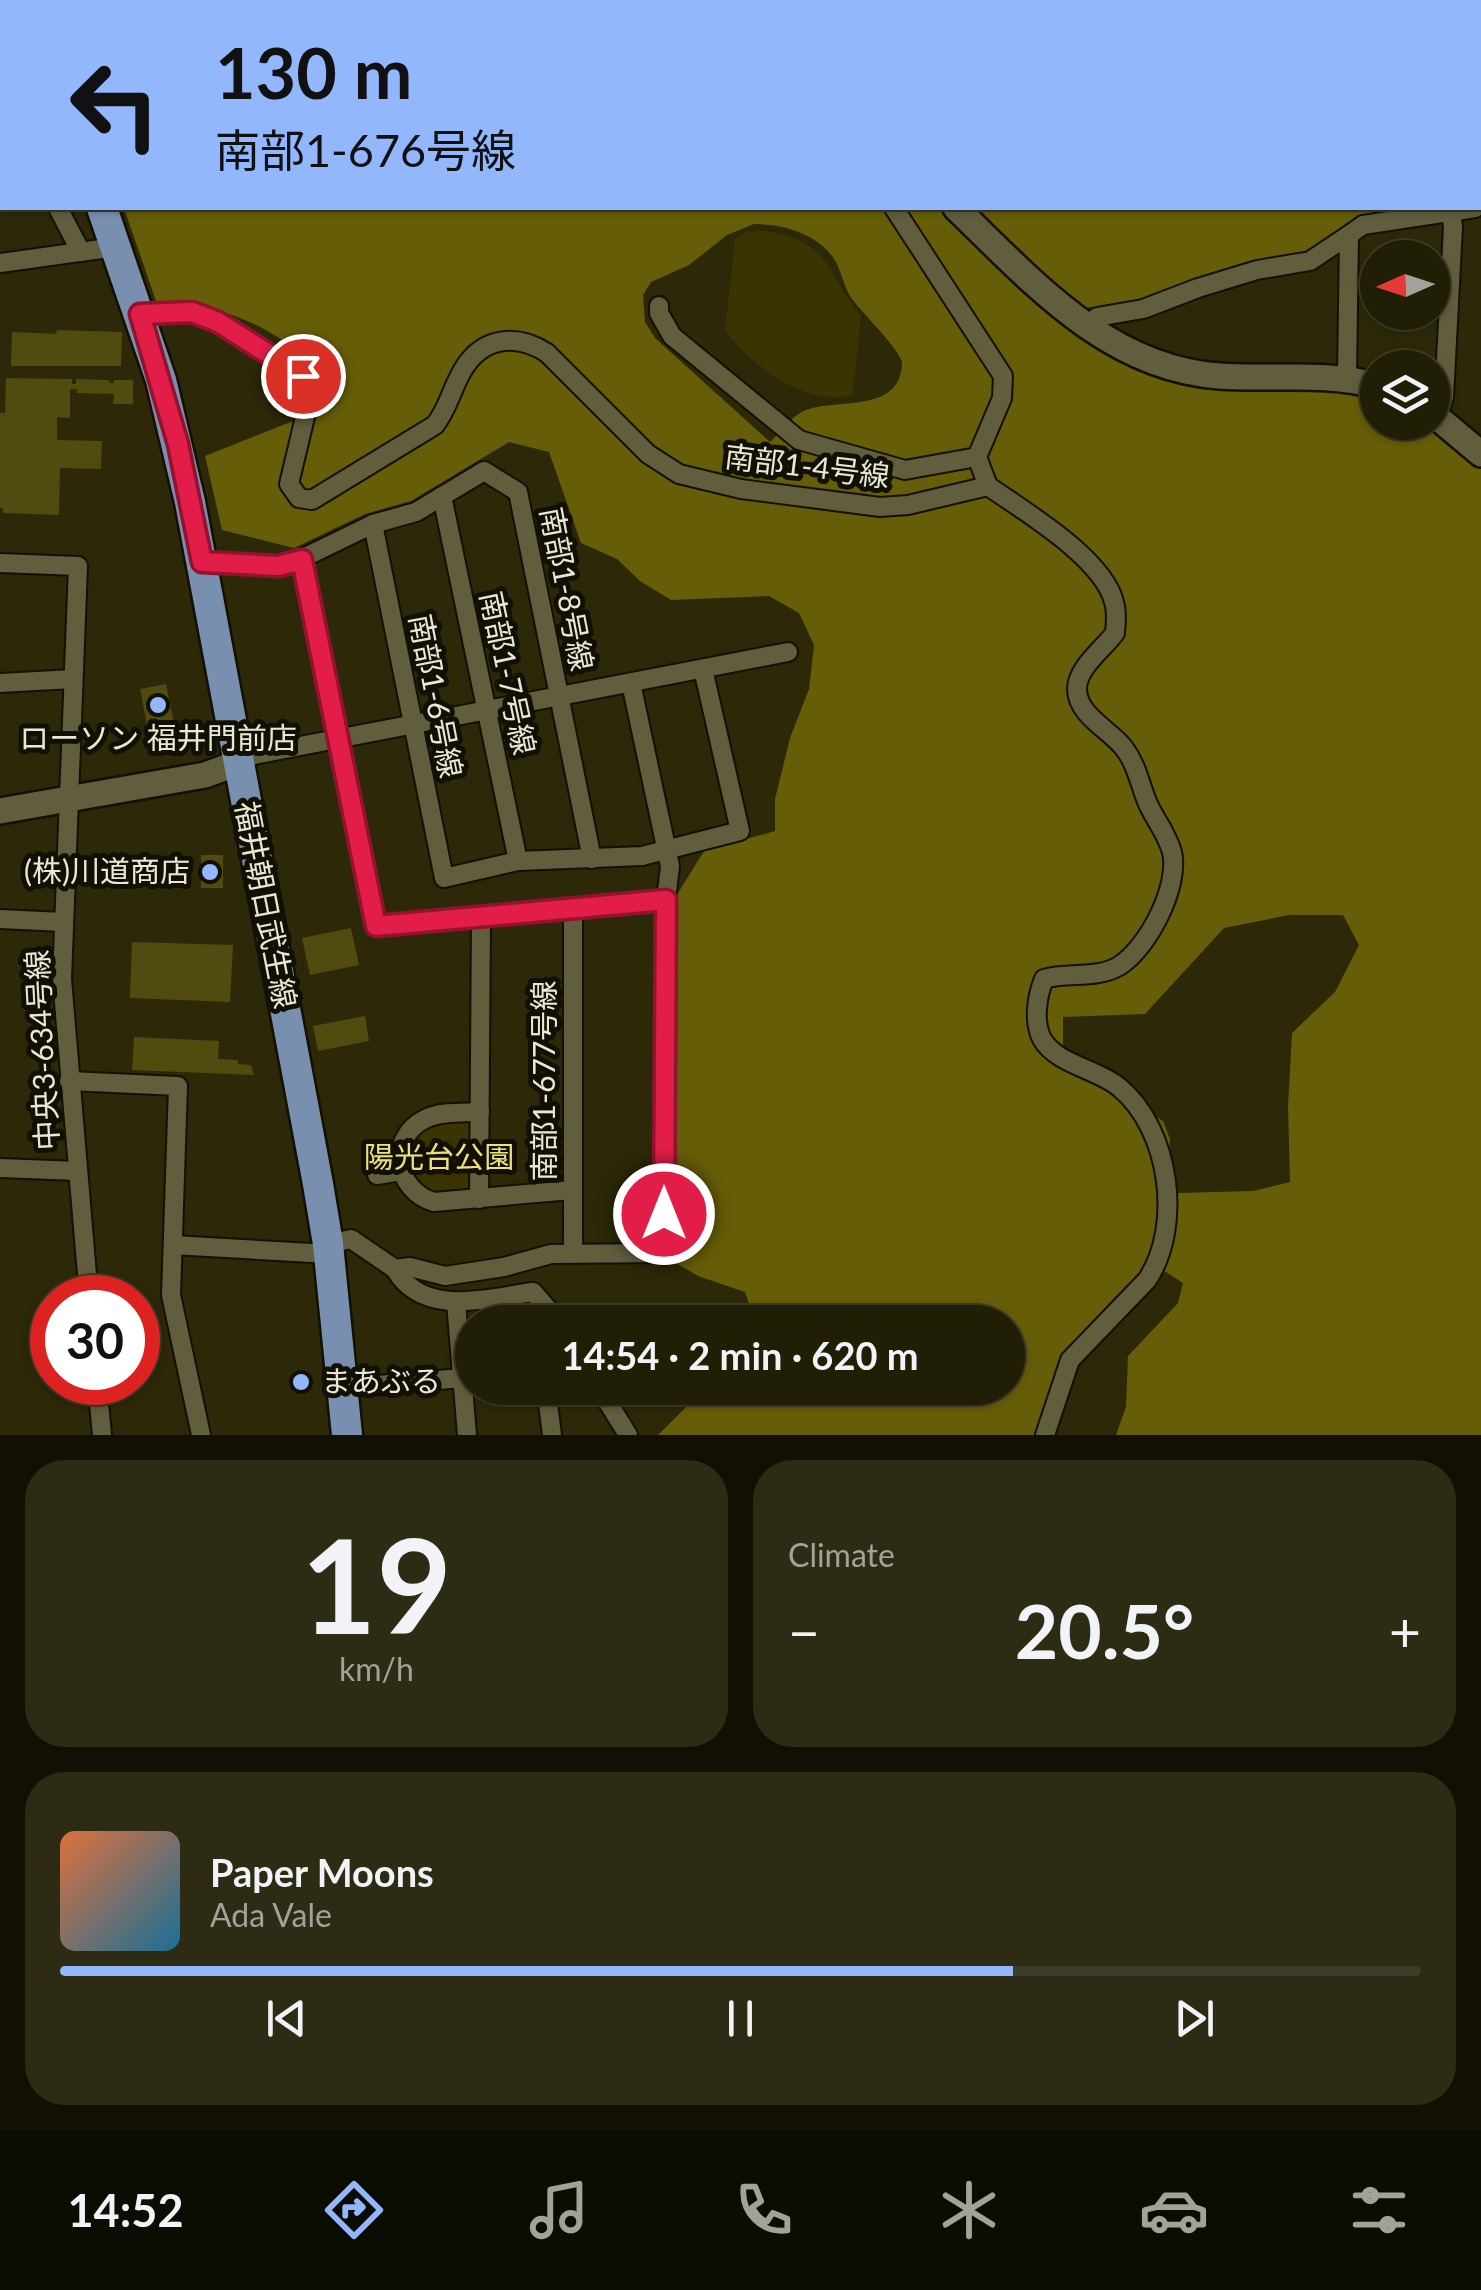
<!DOCTYPE html>
<html lang="en">
<head>
<meta charset="utf-8">
<style>
  body { margin:0; font-family:Lato,"Noto Sans JP",sans-serif; background:#2d2b14; color:#f1f3f6; height:100vh; display:flex; flex-direction:column; font-size:38px; white-space:nowrap }
  * { box-sizing:border-box; margin:0 }
  p { font-size:32px; color:#a2a29b }
  .icon { flex:none; width:55px; height:55px; fill:none; stroke:currentColor; stroke-width:2; stroke-linecap:round; stroke-linejoin:round }
  .map { position:relative; height:1435px; overflow:hidden }
  .side { display:flex; flex-direction:column; gap:25px; padding:25px; background:#121003; flex:1 }
  .side>* { flex:none }
  .guide { position:absolute; left:0px; top:0px; width:1482px; height:210px; box-shadow:0 2px 8px #0004,0 0 0 2px #3e3c28; background:#92b7fd; color:#111; overflow:hidden }
  .needle { width:65px; rotate:267deg }
  .controls { position:absolute; left:1360px; top:240px; display:grid; gap:20px }
  .controls a { display:grid; place-items:center; width:90px; height:90px; border-radius:50%; background:#211e06; box-shadow:0 2px 8px #0004,0 0 0 2px #3e3c28; font-size:50px }
  .speed { position:absolute; left:30px; top:1275px; display:flex; gap:20px; font-size:50px; font-weight:700; text-align:center }
  .speed>* { display:grid; place-content:center; width:130px; height:130px; border-radius:50%; background:#211e06; box-shadow:0 2px 8px #0004,0 0 0 2px #3e3c28; line-height:1 }
  .speed .limit { border:15px solid #d22; background:#fff; color:#111 }
  .pin { position:absolute; display:grid; place-items:center; width:85px; height:85px; color:#fff; margin:-42px; border:5px solid #fff; border-radius:50%; box-shadow:0 2px 10px #0007 }
  .me { position:absolute; width:110px; margin:-55px; rotate:0deg; stroke-linejoin:round; filter:drop-shadow(0 0 8px #0008) }
  .turn { display:flex; align-items:center; gap:35px; height:210px; padding:0 50px; font-size:45px }
  .turn .icon { width:130px; height:130px; stroke-width:2.5 }
  .turn b { display:block; font-size:70px; line-height:85px }
  .big { font-size:75px; font-weight:700; line-height:1.1 }
  .side .tile { flex:1; display:flex; flex-direction:column; justify-content:center; gap:15px; min-width:0; padding:0 35px; border-radius:40px; background:#2d2b14 }
  .side .dial { align-items:center; gap:0 }
  .dial b { font-size:130px; line-height:1 }
  .song { display:flex; align-items:center; gap:30px }
  .cover { width:120px; height:120px; border-radius:15px; background:linear-gradient(135deg,hsl(20 70% 55%),hsl(200 70% 35%)) }
  .played { height:10px; border-radius:5px; background:linear-gradient(90deg,#92b7fd 70%,#3e3c28 70%) }
  .keys { display:flex; justify-content:space-around; direction:ltr }
  .heat { display:flex; justify-content:space-between; align-items:center; font-size:55px; direction:ltr }
  .side .tiles { flex:1; display:grid; gap:25px; grid-template-columns:1fr 1fr }
  .tile:last-child { grid-column:span 2 }
  .trip { position:absolute; left:455px; top:1305px; width:570px; height:100px; border-radius:50px; background:#211e06; box-shadow:0 2px 8px #0004,0 0 0 2px #3e3c28; font-weight:700; line-height:100px; text-align:center }
  .dock { display:flex; height:160px; justify-content:space-around; align-items:center; background:#0d0c02; color:#a2a29b }
  .dock .icon { width:70px; height:70px }
  .dock .on { color:#92b7fd }
  .dock b { font-size:45px; color:#f1f3f6 }
  .map>svg:first-child { display:block }
  .green { fill:#3a3401 }
  .forest { fill:#665d08; fill-rule:evenodd }
  .building { fill:#524b0f }
  .lines { fill:none; stroke-linecap:round; stroke-linejoin:round }
  .street-casing { stroke:#131000; stroke-width:22 }
  .secondary-casing { stroke:#131000; stroke-width:30 }
  .primary-casing { stroke:#131000; stroke-width:35 }
  .street { stroke:#615e3e; stroke-width:18 }
  .secondary { stroke:#615e3e; stroke-width:25 }
  .primary { stroke:#788faf; stroke-width:30 }
  .route-casing { stroke:#92132f; stroke-width:25 }
  .route { stroke:#e11d48; stroke-width:18 }
  .poi-dot { fill:#92b7fd; stroke:#121005; stroke-width:4 }
  .labels { text-anchor:middle; stroke-width:10; stroke-linejoin:round; paint-order:stroke }
  .street-label { font-size:30px; fill:#e9e7d5; stroke:#121005 }
  .poi-label { font-size:30px; fill:#e9e7d5; stroke:#121005 }
  .park-label { font-size:30px; fill:#ede179; stroke:#121005 }
</style>
</head>
<body>
<div class="map">
<svg width="1481" height="1435" viewBox="0 0 1481 1435">
  <rect width="100%" height="100%" fill="#2c2808"/>
  <!-- green -->
  <g class="green">
    <path d="M766 231C834 243 824 272 861 316L853 395C806 407 751 367 725 330L735 239 746 232Z"/>
    <path d="M467 1120 472 1125 471 1190C434 1196 431 1201 407 1169L411 1139 430 1123Z"/>
  </g>
  <!-- forest -->
  <g class="forest">
    <path d="M701 0H1481V198L1480 2H698Z"/>
    <path d="M124 208H1439L1362 217 1348 222 1309 253 1250 261 1144 300 1084 308 1069 326C1147 398 1257 388 1355 390L1377 399 1378 422 1427 423 1451 440 1481 468V1435H1116L1126 1407 1128 1356 1178 1303 1183 1283 1163 1270 1075 1366 1053 1435H658L705 1388H1008V1322H755L745 1292 698 1276 676 1263 678 893 704 851 775 831V799L790 738 809 689 814 645 799 613 769 596 671 600 640 581 617 559 581 543 549 452 509 442 411 501 365 514 294 548 222 530 205 456 318 411C319 398 321 383 314 372 285 327 208 300 157 304ZM754 224C782 224 815 233 832 256 842 269 843 287 852 299 869 321 889 337 902 361 902 414 839 398 806 410 792 415 781 432 770 442L655 338 645 322 643 295 651 282 689 265 727 235ZM1289 915H1343L1359 945 1335 992 1292 1033 1288 1106 1290 1182 1253 1191 1176 1193 1169 1156 1170 1139 1163 1121 1150 1113 1126 1081 1063 1048V1017L1145 1014 1224 928Z"/>
  </g>
  <!-- building -->
  <g class="building">
    <path d="M57 330 122 332 121 366H11L12 332 56 334Z"/>
    <path d="M6 378 72 379V384H76V379L109 380V383H114V380H133V404H113L114 394 77 393V389H70V418L57 417V440L102 441 101 469 60 468 59 515 3 513V508H0V413H5Z"/>
    <path d="M166 684 174 724 148 730 140 689Z"/>
    <rect x="201" y="855" width="22" height="33"/>
    <path d="M351 928 359 965 310 975 302 938Z"/>
    <path d="M132 942 233 945 230 1002 130 998Z"/>
    <path d="M365 1016 369 1041 318 1051 313 1026Z"/>
    <path d="M134 1037 219 1041 218 1059 238 1060V1064L251 1065 254 1075 132 1070Z"/>
  </g>
  <g class="lines">
    <defs>
      <g id="street">
        <path d="M758 2V0"/>
        <path d="M0 104 2 109"/>
        <path d="M58 208 81 252"/>
        <path d="M894 208 1003 376 1002 398 977 457 988 486"/>
        <path d="M0 263 116 247"/>
        <path d="M659 306V313L672 336 799 440 905 470 977 457"/>
        <path d="M140 314 192 312 218 322 303 376 311 392 289 484 299 498 312 500 435 425C449 407 452 387 464 368 484 336 518 334 547 353L648 454 679 474 741 489 880 507 908 505 988 486"/>
        <path d="M1088 329 1097 317 1143 309 1198 288 1257 270 1310 261 1349 235"/>
        <path d="M1347 378 1349 235 1363 225 1475 208"/>
        <path d="M1438 416 1444 397 1453 227 1451 212"/>
        <path d="M988 486C1024 511 1103 558 1114 602 1117 611 1116 623 1115 633 1103 649 1077 668 1077 689 1077 715 1110 730 1124 748 1137 765 1140 785 1148 804 1156 821 1167 834 1172 852 1180 886 1148 948 1119 966 1097 979 1068 972 1044 979 1037 996 1033 1021 1042 1039 1057 1065 1098 1069 1120 1088 1170 1130 1183 1226 1147 1280L1070 1360 1045 1435"/>
        <path d="M442 496 518 861"/>
        <path d="M373 524 444 878 518 861 642 856 740 831 703 669"/>
        <path d="M301 559 376 926 666 900 663 1253 551 1254 504 1267 445 1276 410 1267 395 1269 351 1239 328 1244"/>
        <path d="M202 562 279 567 301 559 373 524 416 512 484 471 518 492 592 859"/>
        <path d="M0 563 78 566 62 979 89 1298"/>
        <path d="M0 683 73 679"/>
        <path d="M631 683 670 866 666 900"/>
        <path d="M238 763 254 755 788 652"/>
        <path d="M0 919 63 922"/>
        <path d="M69 1081 178 1086 171 1295 201 1435"/>
        <path d="M480 1112C462 1113 441 1111 425 1119 387 1138 395 1191 434 1202L572 1190"/>
        <path d="M0 1168 78 1171"/>
        <path d="M377 1175 401 1171"/>
        <path d="M479 1199 481 917"/>
        <path d="M173 1245 329 1254"/>
        <path d="M573 1253V909"/>
        <path d="M395 1269C423 1318 487 1298 533 1292L559 1322"/>
        <path d="M456 1302 467 1435"/>
        <path d="M97 1382 102 1435"/>
        <path d="M342 1388 462 1378"/>
        <path d="M546 1388 552 1435"/>
        <path d="M599 1388 628 1435"/>
      </g>
      <g id="secondary">
        <path d="M684 0 688 2"/>
        <path d="M956 208C1032 281 1107 368 1219 376 1273 380 1324 371 1378 386"/>
        <path d="M1432 413 1481 454"/>
        <path d="M0 811 205 775 238 763"/>
      </g>
      <g id="primary">
        <path d="M30 0 31 2"/>
        <path d="M102 208 161 380 190 502 318 1184 328 1244 347 1435"/>
      </g>
    </defs>
    <!-- street casing -->
    <use href="#street" class="street-casing"/>
    <!-- secondary casing -->
    <use href="#secondary" class="secondary-casing"/>
    <!-- primary casing -->
    <use href="#primary" class="primary-casing"/>
    <!-- street -->
    <use href="#street" class="street"/>
    <!-- secondary -->
    <use href="#secondary" class="secondary"/>
    <!-- primary -->
    <use href="#primary" class="primary"/>
  </g>
  <g class="lines">
    <defs>
      <path id="route" d="M303 376 218 322 192 312 140 314 178 444 202 562 278 566 302 560 376 926 666 900 664 1214"/>
    </defs>
    <!-- route casing -->
    <use href="#route" class="route-casing"/>
    <!-- route -->
    <use href="#route" class="route"/>
  </g>
  <!-- markers -->
  <g class="poi-dot">
    <circle cx="158" cy="705" r="10"/>
    <circle cx="210" cy="872" r="10"/>
    <circle cx="301" cy="1382" r="10"/>
  </g>
  <g class="labels">
    <!-- street labels -->
    <g class="street-label">
      <text transform="translate(807 467) rotate(7)" y="10">南部1-4号線</text>
      <text transform="translate(566 589) rotate(79)" y="10">南部1-8号線</text>
      <text transform="translate(507 673) rotate(78)" y="10">南部1-7号線</text>
      <text transform="translate(435 696) rotate(79)" y="10">南部1-6号線</text>
      <text transform="translate(265 905) rotate(79)" y="10">福井朝日武生線</text>
      <text transform="translate(43 1050) rotate(-93)" y="10">中央3-634号線</text>
      <text transform="translate(545 1081) rotate(-90)" y="10">南部1-677号線</text>
    </g>
    <!-- poi labels -->
    <g class="poi-label">
      <text x="158" y="749">ローソン 福井門前店</text>
      <text x="190" y="882" text-anchor="end">(株)川道商店</text>
      <text x="321" y="1392" text-anchor="start">まあぶる</text>
    </g>
    <!-- park labels -->
    <g class="park-label">
      <text x="439" y="1168">陽光台公園</text>
    </g>
  </g>
</svg>
<div class="controls">
<a><svg class="needle" viewBox="-14 -14 28 28"><path d="M0-13l5 13h-10z" fill="#e53935"/><path d="M0 13l5-13h-10z" fill="#a2a29b"/></svg></a>
<a><svg class="icon" aria-label="layers" viewBox="0 0 24 24"><path d="M12 4l9 5-9 5-9-5zM3 14l9 5 9-5"/></svg></a>
</div>
<div class="speed"><div class="limit">30</div></div>
<div class="pin" style="left:303px;top:376px;background:#d93025"><svg class="icon" aria-label="arrive" viewBox="0 0 24 24"><path d="M6 21V4h12l-3 4 3 4H6"/></svg></div>
<svg class="me" style="left:664px;top:1214px" viewBox="-20 -20 40 40"><circle r="17" fill="#e11d48" stroke="#fff" stroke-width="3"/><path d="M0-11L8 9 0 5-8 9z" fill="#fff"/></svg>
<div class="trip">14:54 · 2 min · 620 m</div>
<div class="guide">
<div class="turn"><svg class="icon" aria-label="left" viewBox="0 0 24 24"><path d="M17 20v-9H6M10 6l-5 5 5 5"/></svg><div><b>130 m</b>南部1-676号線</div></div>
</div>
</div>
<section class="side">
<div class="tiles">
<div class="tile dial"><b>19</b><p>km/h</p></div>
<div class="tile"><p>Climate</p>
<div class="heat"><a>−</a><b class="big">20.5°</b><a>+</a></div>
</div>
<div class="tile">
<div class="song"><i class="cover"></i><div><b>Paper Moons</b><p>Ada Vale</p></div></div>
<div class="played"></div>
<div class="keys"><svg class="icon" aria-label="previous" viewBox="0 0 24 24"><path d="M18 5L8 12l10 7zM5 5v14"/></svg><svg class="icon" aria-label="pause" viewBox="0 0 24 24"><path d="M8 5v14M16 5v14"/></svg><svg class="icon" aria-label="next" viewBox="0 0 24 24"><path d="M6 5l10 7-10 7zM19 5v14"/></svg></div>
</div>
</div>
</section>
<nav class="dock">
<b>14:52</b>
<svg class="icon on" aria-label="directions" viewBox="0 0 24 24"><path d="M12 3l9 9-9 9-9-9zM9 14v-3h6M13 9l2 2-2 2"/></svg>
<svg class="icon" aria-label="music" viewBox="0 0 24 24"><path d="M9 18V5l10-2v13"/><circle cx="6" cy="18" r="3"/><circle cx="16" cy="16" r="3"/></svg>
<svg class="icon" aria-label="phone" viewBox="0 0 24 24"><path d="M5 4h4l2 5-3 2q2 4 5 5l2-3 5 2v4C11 20 4 13 5 4z"/></svg>
<svg class="icon" aria-label="climate" viewBox="0 0 24 24"><path d="M12 3v18M4 7l16 10M4 17L20 7"/></svg>
<svg class="icon" aria-label="car" viewBox="0 0 24 24"><path d="M5 17H2v-5l4-1 3-4h7l3 4 3 1v5h-3M9 17h6M6 11h13"/><circle cx="7" cy="17" r="2"/><circle cx="17" cy="17" r="2"/></svg>
<svg class="icon" aria-label="filters" viewBox="0 0 24 24"><path d="M4 7h16M4 17h16"/><circle cx="9" cy="7" r="2"/><circle cx="15" cy="17" r="2"/></svg>
</nav>
</body>
</html>
